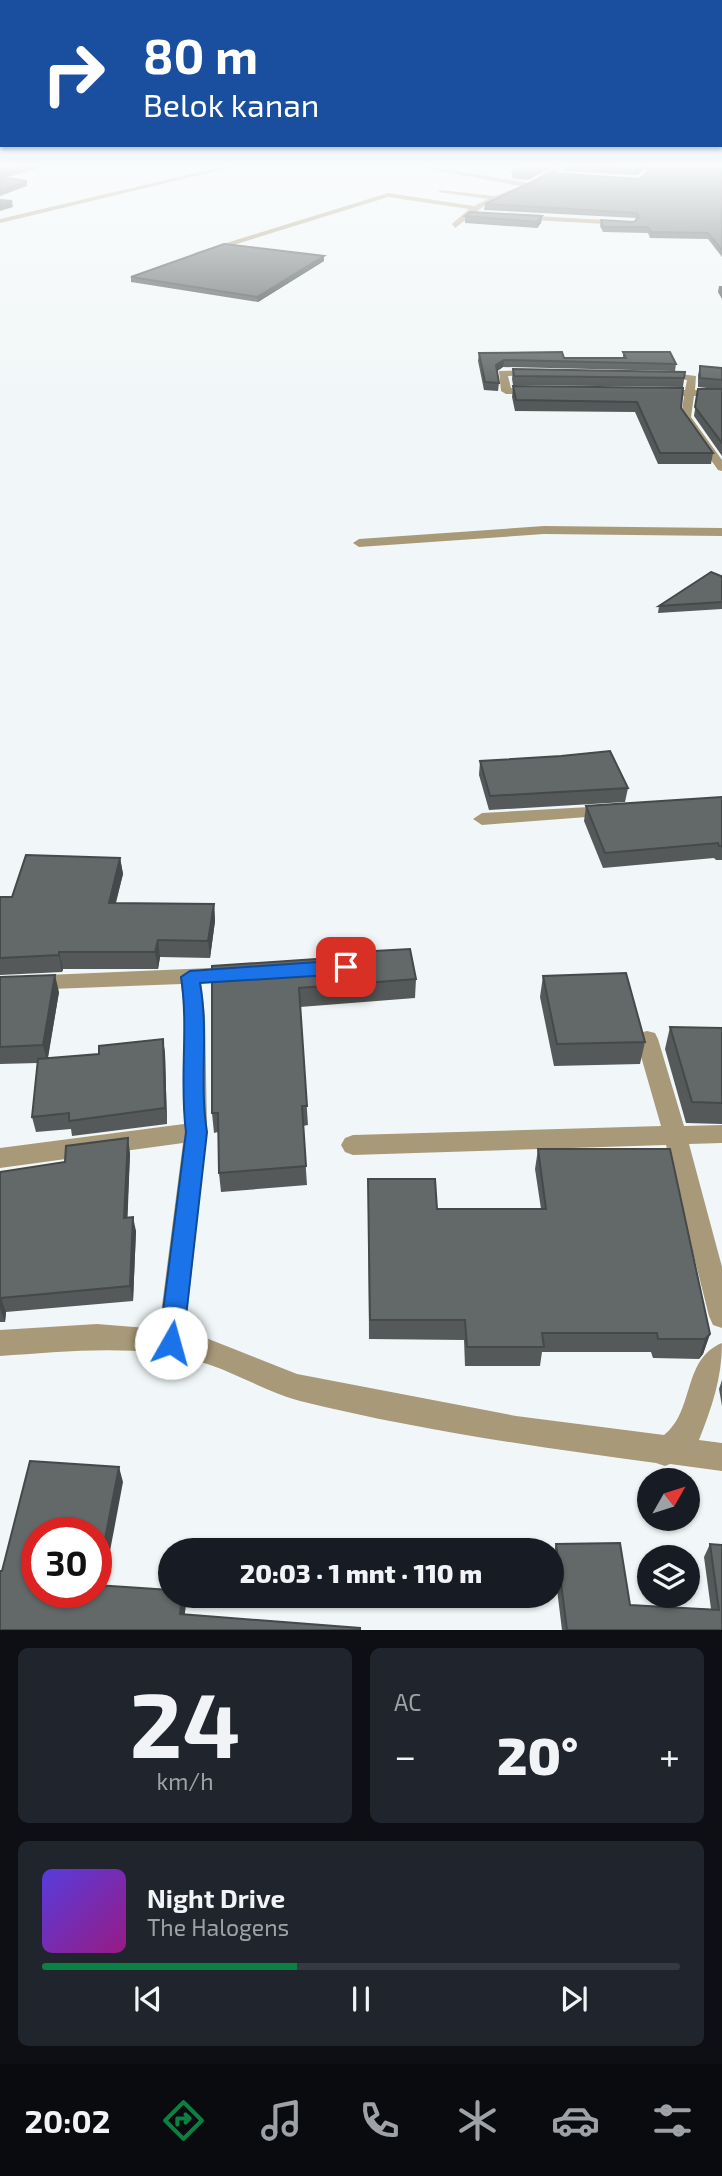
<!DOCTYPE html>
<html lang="id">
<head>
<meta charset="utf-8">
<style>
  body { margin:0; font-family:"Exo 2",sans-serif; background:#20242c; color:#f1f3f6; height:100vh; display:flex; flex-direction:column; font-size:26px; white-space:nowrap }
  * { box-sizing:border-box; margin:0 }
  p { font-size:23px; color:#9ea1a6 }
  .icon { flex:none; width:38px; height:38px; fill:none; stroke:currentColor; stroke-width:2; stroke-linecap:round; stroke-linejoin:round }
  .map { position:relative; height:1630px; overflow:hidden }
  .sheet { display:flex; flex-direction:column; gap:18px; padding:18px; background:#0d0f14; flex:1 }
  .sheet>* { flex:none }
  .banner { position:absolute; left:0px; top:0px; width:723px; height:147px; box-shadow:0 2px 5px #0004; background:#1a4fa0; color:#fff; overflow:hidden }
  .needle { width:46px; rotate:51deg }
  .fabs { position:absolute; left:637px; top:1468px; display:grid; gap:14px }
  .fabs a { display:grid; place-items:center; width:63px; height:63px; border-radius:50%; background:#171b24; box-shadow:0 2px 5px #0004; font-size:35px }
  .speed { position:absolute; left:21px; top:1517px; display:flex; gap:14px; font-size:35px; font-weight:700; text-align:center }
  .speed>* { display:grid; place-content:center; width:91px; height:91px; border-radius:50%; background:#171b24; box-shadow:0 2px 5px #0004; line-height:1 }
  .speed .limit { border:10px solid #d22; background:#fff; color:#111 }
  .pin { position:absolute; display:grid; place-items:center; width:60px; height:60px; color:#fff; margin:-30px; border-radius:14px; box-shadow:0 4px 10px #0006 }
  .me { position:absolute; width:77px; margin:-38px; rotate:7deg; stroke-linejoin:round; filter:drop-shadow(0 0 5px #0008) }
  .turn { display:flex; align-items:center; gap:24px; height:147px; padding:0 28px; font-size:32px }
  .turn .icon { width:91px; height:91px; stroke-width:2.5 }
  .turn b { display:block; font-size:49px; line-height:60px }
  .big { font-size:52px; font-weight:800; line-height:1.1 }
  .sheet .tile { flex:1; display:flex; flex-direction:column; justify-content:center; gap:10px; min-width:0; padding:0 24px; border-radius:10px; background:#20242c }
  .sheet .dial { align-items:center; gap:0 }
  .dial b { font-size:91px; line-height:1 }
  .song { display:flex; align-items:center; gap:21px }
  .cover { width:84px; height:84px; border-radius:10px; background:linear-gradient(135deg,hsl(250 70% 55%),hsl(310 70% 35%)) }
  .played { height:7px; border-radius:4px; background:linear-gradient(90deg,#0b8043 40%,#363941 40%) }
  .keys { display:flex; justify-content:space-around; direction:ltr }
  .heat { display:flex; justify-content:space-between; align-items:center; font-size:38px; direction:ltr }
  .sheet .tiles { flex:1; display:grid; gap:18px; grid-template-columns:1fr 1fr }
  .tile:last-child { grid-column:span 2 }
  .trip { position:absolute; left:158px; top:1538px; width:406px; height:70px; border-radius:35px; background:#171b24; box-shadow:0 2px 5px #0004; font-weight:800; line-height:70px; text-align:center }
  .dock { display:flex; height:112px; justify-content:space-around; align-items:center; background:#090b0e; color:#9ea1a6 }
  .dock .icon { width:49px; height:49px }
  .dock .on { color:#0b8043 }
  .dock b { font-size:32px; color:#f1f3f6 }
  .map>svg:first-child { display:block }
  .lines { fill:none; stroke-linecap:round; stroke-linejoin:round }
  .minor { fill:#a89979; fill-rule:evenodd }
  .wall { fill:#55595a }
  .shaded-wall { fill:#45494a }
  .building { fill:#636869; stroke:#45494a; stroke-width:2; fill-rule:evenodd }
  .route { fill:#1a73e8; stroke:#114b97; stroke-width:2 }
</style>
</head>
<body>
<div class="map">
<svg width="722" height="1630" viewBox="0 0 722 1630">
  <rect width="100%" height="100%" fill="#f1f7f8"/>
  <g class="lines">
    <!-- minor -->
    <g class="minor">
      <path d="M225 166H237L0 223V219Z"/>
      <path d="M412 166H428L528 183 558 166H566L535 184 484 206 455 228 452 224 469 209 388 197 201 255 194 253 388 193 474 206 488 199 438 192 441 190 495 196 521 186Z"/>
      <path d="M518 215 623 221 627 223 623 225 515 219Z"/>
      <path d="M538 370 539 372 534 375 508 376 511 388 537 389 541 390V394H506L501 391 499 371Z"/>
      <path d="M663 372 696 376 695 390H722V396H694L691 417 722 460V471L718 470 681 417 684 396H659L654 393 659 390H685L687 380 659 377V373Z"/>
      <path d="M544 526 722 528V536L544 534 359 547 353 543 359 539Z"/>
      <path d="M607 806 616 811 613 815 482 825 473 819 482 813Z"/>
      <path d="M234 967 241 969 244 974 241 979 201 983 205 1016 207 1132 185 1333 201 1336 297 1374 516 1416 664 1435C695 1411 682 1359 722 1343 722 1378 712 1407 699 1440L722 1443V1471L670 1464 665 1466 656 1463C537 1447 417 1430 300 1401 266 1392 235 1372 201 1362 139 1343 64 1352 0 1356V1330L97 1324 159 1329 183 1143 0 1168V1148L184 1124 185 1016 181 984 0 991V977Z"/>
      <path d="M647 1031 655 1033 658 1039 684 1126 722 1125V1143L689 1144 722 1267V1328L713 1325 709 1316 666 1145 353 1155 345 1152 341 1145 345 1138 353 1135 661 1126 636 1039 639 1033Z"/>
    </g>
  </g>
  <!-- wall -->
  <g class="wall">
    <path d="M519 166H553L528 180 512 178V172Z"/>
    <path d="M564 166H722V257L708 239 650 238 648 233 603 232 600 226 601 220 634 222 636 218 484 210 485 204 640 179 649 172 645 169 637 175 564 171Z"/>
    <path d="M470 212 542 216 541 223 537 228 465 223V216Z"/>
    <path d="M324 261 258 302 131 282V277Z"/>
    <path d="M719 286H722V299L718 292Z"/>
    <path d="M623 352 676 364 675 371 503 367 497 371 499 383 498 391 484 390 478 361 479 353 564 358H623Z"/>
    <path d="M700 366 722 368V456L694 416 698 389H716L698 387V375Z"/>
    <path d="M513 369 685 372 683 387 513 385 512 379Z"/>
    <path d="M513 386 683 388 681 408 713 453 711 464H658L635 412 515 411 512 397Z"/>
    <path d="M722 578V609L658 613 659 606Z"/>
    <path d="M480 761 628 788 625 802 489 810 479 775Z"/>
    <path d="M722 797V860H716L714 858 603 868 584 821 586 806Z"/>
    <path d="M120 858 123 874 116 903 214 904 215 921 210 958 160 957 158 969H63L62 972 0 975V897H12Z"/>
    <path d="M212 966 416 979 415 998 300 1007 308 1125 303 1126 307 1185 221 1192 219 1173 218 1132 214 1133 212 1113Z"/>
    <path d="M543 976 645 1042 640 1064 554 1066 540 997Z"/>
    <path d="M0 977 59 992 48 1058 99 1054 163 1039 165 1054 167 1124 72 1136 71 1129 36 1132 32 1117 38 1063 0 1064Z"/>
    <path d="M670 1027 722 1028V1124L686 1123 665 1049Z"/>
    <path d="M538 1149 710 1334 703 1354 699 1359 653 1358 651 1352H542L540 1366H465L464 1340 369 1339 368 1179 437 1209H541L535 1169Z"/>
    <path d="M130 1153 127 1217 136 1231 133 1301 6 1312 5 1322H0V1172Z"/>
    <path d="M722 1380V1406L719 1389Z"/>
    <path d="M556 1544 630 1605 711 1609 704 1557 710 1544 722 1630H562L553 1557Z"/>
  </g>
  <!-- shaded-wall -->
  <g class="shaded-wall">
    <path d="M27 166H46L0 179V174Z"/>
    <path d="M544 166H553L528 180V175Z"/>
    <path d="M643 166H645V169L637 175 638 170Z"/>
    <path d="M27 181V186L0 196V190Z"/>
    <path d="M12 201 13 207 0 211V205Z"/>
    <path d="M542 216 541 223 537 228V222Z"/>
    <path d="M324 256V261L258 302 257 297Z"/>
    <path d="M504 360 503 367 496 372V365Z"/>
    <path d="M120 858 123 874 111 919 109 903Z"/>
    <path d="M214 904 215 921 210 958 208 941Z"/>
    <path d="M158 940 160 957 158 969 155 952Z"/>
    <path d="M59 952 63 969 62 972 59 955Z"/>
    <path d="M55 975 59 992 47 1062 43 1045Z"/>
    <path d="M163 1039 165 1054 167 1124 165 1108Z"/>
    <path d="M128 1138 130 1153 127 1232 124 1218Z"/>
    <path d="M133 1217 136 1231 133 1301 130 1286Z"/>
    <path d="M1 1298 6 1312 5 1322 0 1308Z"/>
    <path d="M710 1334 703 1354 699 1359 705 1339Z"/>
    <path d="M119 1467 123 1482 101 1599 96 1585Z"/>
    <path d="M182 1596H184L186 1605 183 1628 180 1614Z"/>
  </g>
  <!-- building -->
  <g class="building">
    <path d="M0 166H27L0 174Z"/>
    <path d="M519 166H544L528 175 512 172Z"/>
    <path d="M574 166H643L638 170Z"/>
    <path d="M649 166H722V250L708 233 651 232 648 227H603L601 220 634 222 639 217 637 213 485 204 551 173 640 179 652 168Z"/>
    <path d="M0 177 27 181 0 190Z"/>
    <path d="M0 200 12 201 0 205Z"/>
    <path d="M470 212 542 216 537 222 465 216Z"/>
    <path d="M224 244 324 256 257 297 131 277Z"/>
    <path d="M562 352 564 358H626L623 352H670L676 364 504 360 496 365 499 383 485 382 479 353Z"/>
    <path d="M700 366 722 368V380L700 378Z"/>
    <path d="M513 369 685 372 684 378 514 376Z"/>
    <path d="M513 386 683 388 681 408 713 453H660L637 402 516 400Z"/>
    <path d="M698 389H722V443L695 407Z"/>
    <path d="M711 572 721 576 722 578V602L659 606Z"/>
    <path d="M610 751 628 788 490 796 480 761 561 756Z"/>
    <path d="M722 797V846H719L718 843 605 853 586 806Z"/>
    <path d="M26 855 120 858 109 903 214 904 208 941 158 940 155 952H59V955L0 958V897H12Z"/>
    <path d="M410 949 416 979 299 988 307 1106H302L306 1166 219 1173 218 1113H212V966L346 957 356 952Z"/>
    <path d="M626 973 645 1042 557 1044 543 976Z"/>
    <path d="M55 975 43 1045 0 1047V977Z"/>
    <path d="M670 1027 722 1028V1103L692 1102Z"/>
    <path d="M163 1039 165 1108 69 1121V1113L32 1117 38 1059 99 1054V1046Z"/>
    <path d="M128 1138 124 1218 133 1217 130 1286 1 1298 0 1308V1172L65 1162 66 1146Z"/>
    <path d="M538 1149H670L710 1334 705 1339H658L657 1333H542L544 1347H467L465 1320H370L368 1179H435L437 1209H546Z"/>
    <path d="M30 1461 119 1467 96 1585 170 1590V1596H182L180 1614 360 1628V1630H0V1571H2ZM37 1533H96V1592H37Z"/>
    <path d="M620 1543 630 1605 719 1610 710 1544 722 1545V1630H567L556 1544Z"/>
  </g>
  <!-- sky -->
  <linearGradient id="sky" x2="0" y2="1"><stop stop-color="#95c8ea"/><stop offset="0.42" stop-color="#f9fbfc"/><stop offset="1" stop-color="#f9fbfc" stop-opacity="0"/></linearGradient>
  <rect width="722" height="394" fill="url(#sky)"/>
  <!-- route -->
  <path class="route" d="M346 960 356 967 346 974 200 983C209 1032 199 1083 207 1132L183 1343 180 1351 171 1354 162 1351 159 1343 186 1132C179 1080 189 1029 181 977L190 971Z"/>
</svg>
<div class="fabs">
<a><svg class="needle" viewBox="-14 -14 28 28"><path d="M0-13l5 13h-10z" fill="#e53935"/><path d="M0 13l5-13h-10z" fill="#9ea1a6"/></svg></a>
<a><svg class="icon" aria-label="layers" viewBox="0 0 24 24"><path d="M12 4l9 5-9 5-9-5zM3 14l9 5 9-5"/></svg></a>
</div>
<div class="speed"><div class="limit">30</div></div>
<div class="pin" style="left:346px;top:967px;background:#d93025"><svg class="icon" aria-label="arrive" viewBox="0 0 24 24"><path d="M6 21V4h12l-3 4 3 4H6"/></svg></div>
<svg class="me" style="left:171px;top:1343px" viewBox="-20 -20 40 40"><circle r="19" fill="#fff"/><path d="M0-13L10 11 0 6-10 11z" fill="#1a73e8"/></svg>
<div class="trip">20:03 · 1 mnt · 110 m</div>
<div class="banner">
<div class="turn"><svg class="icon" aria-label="right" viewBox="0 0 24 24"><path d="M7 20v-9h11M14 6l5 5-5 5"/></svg><div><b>80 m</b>Belok kanan</div></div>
</div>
</div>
<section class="sheet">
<div class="tiles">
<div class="tile dial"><b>24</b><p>km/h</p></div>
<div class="tile"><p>AC</p>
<div class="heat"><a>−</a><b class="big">20°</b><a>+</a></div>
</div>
<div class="tile">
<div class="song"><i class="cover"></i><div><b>Night Drive</b><p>The Halogens</p></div></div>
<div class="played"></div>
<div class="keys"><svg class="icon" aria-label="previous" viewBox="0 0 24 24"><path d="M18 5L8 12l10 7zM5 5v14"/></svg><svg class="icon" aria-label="pause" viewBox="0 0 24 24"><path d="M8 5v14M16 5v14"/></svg><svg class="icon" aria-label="next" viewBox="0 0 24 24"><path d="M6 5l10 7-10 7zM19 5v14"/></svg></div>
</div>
</div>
</section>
<nav class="dock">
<b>20:02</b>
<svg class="icon on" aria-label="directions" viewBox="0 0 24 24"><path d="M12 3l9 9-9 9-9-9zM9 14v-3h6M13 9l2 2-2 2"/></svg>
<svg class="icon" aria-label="music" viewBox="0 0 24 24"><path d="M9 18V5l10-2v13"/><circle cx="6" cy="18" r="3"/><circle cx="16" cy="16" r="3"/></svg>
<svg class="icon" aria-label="phone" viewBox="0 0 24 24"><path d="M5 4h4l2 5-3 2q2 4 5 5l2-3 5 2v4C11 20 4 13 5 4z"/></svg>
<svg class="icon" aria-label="climate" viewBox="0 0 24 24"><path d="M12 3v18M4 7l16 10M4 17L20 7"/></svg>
<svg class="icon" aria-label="car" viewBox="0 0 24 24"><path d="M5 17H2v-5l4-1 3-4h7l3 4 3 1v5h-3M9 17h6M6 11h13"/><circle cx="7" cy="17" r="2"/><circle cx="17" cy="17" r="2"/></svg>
<svg class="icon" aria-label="filters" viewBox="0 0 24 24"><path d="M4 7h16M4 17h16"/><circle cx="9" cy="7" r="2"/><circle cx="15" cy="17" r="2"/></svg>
</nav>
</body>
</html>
